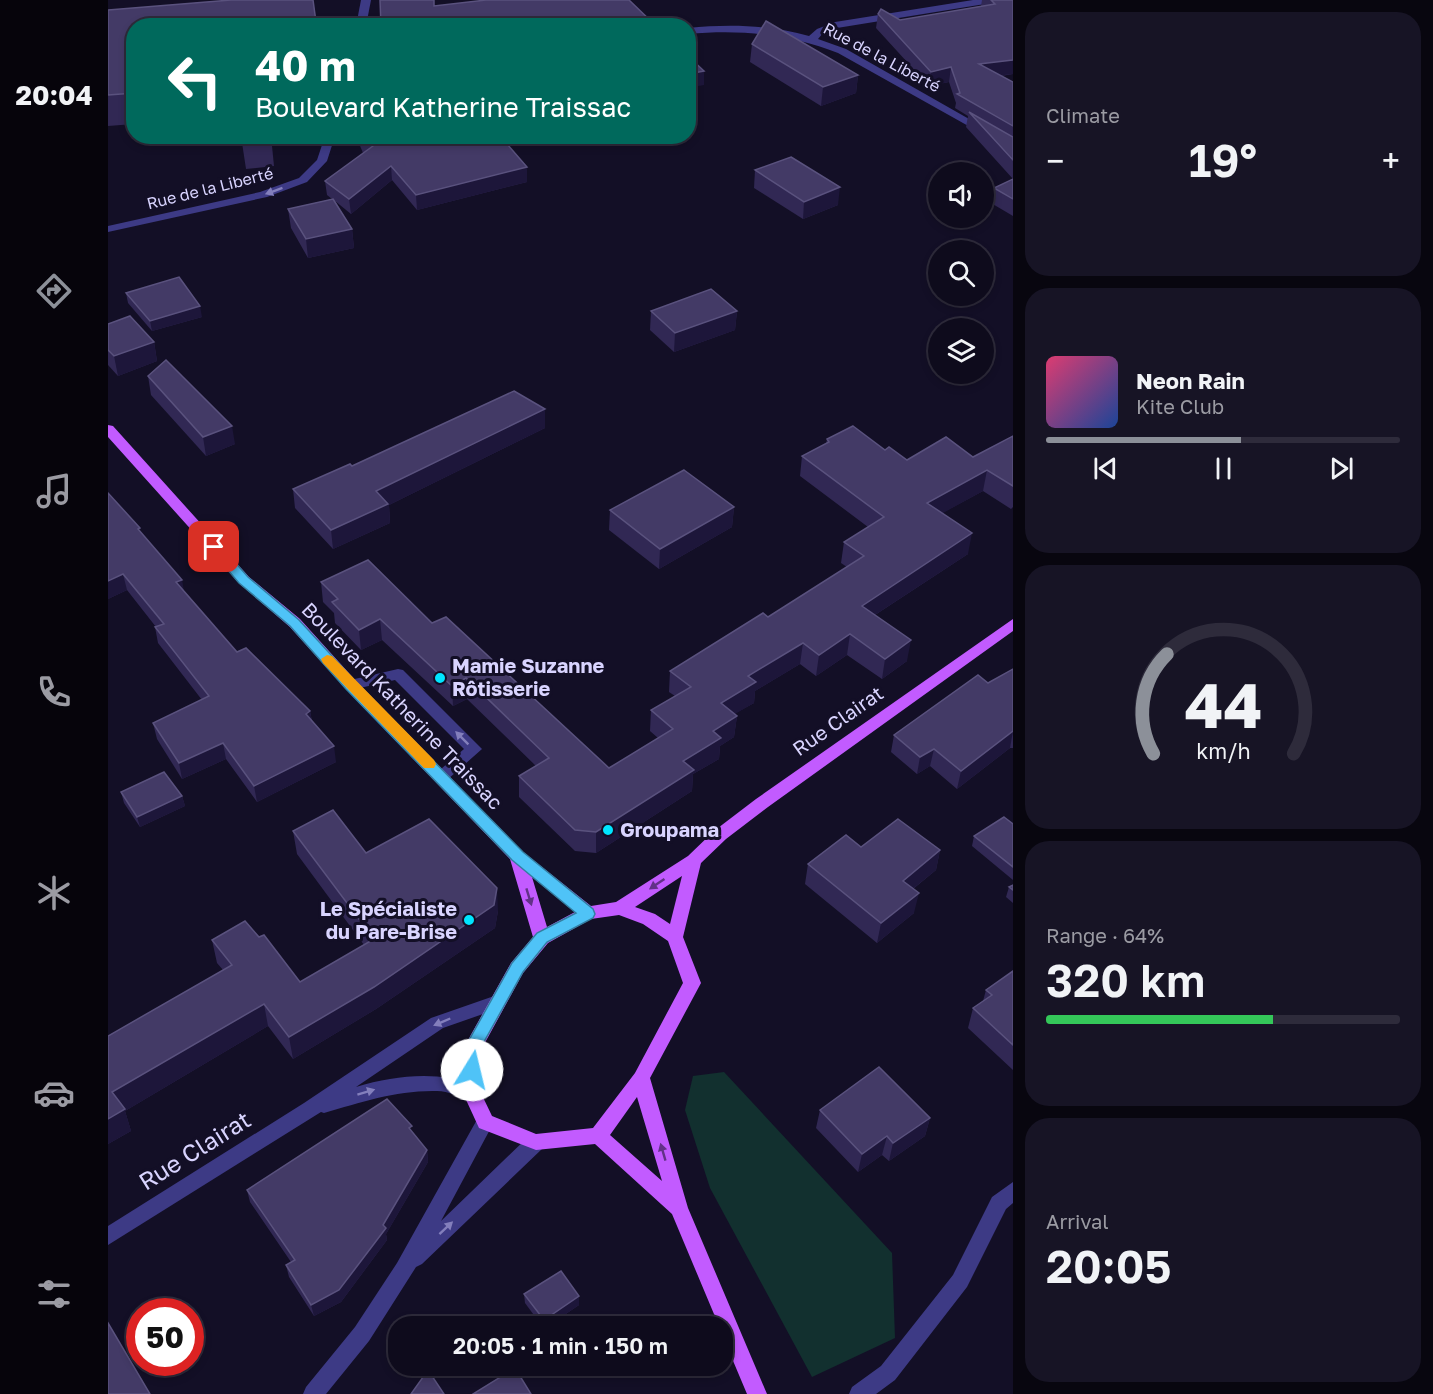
<!DOCTYPE html>
<html lang="en">
<head>
<meta charset="utf-8">
<style>
  body { margin:0; font-family:"Golos Text",sans-serif; background:#171425; color:#f1f3f6; height:100vh; display:flex; flex-direction:column; font-size:22px; white-space:nowrap }
  * { box-sizing:border-box; margin:0 }
  p { font-size:20px; color:#9b9ba3 }
  .icon { flex:none; width:33px; height:33px; fill:none; stroke:currentColor; stroke-width:2; stroke-linecap:round; stroke-linejoin:round }
  .map { position:relative; flex:1; overflow:hidden }
  .panel { display:flex; flex-direction:column; gap:12px; padding:12px; background:#08060f; width:420px }
  .panel>* { flex:none }
  .guide { position:absolute; left:18px; top:18px; width:570px; height:126px; border-radius:24px; box-shadow:0 3px 9px #0003,0 0 0 2px #2e2b3b; background:#00695c; color:#fff; overflow:hidden }
  .tools { position:absolute; left:820px; top:162px; display:grid; gap:12px }
  .tools a { display:grid; place-items:center; width:66px; height:66px; border-radius:50%; background:#0e0b1c; box-shadow:0 3px 9px #0003,0 0 0 2px #2e2b3b; font-size:30px }
  .speed { position:absolute; left:18px; top:1298px; display:flex; gap:12px; font-size:30px; font-weight:700; text-align:center }
  .speed>* { display:grid; place-content:center; width:78px; height:78px; border-radius:50%; background:#0e0b1c; box-shadow:0 3px 9px #0003,0 0 0 2px #2e2b3b; line-height:1 }
  .speed .limit { border:9px solid #d22; background:#fff; color:#111 }
  .pin { position:absolute; display:grid; place-items:center; width:51px; height:51px; color:#fff; margin:-26px; border-radius:12px; box-shadow:0 3px 9px #0006 }
  .me { position:absolute; width:66px; margin:-33px; rotate:9deg; stroke-linejoin:round; filter:drop-shadow(0 0 4px #0008) }
  .turn { display:flex; align-items:center; gap:21px; height:126px; padding:0 30px; font-size:27px }
  .turn .icon { width:78px; height:78px; stroke-width:2.5 }
  .turn b { display:block; font-size:42px; line-height:51px }
  .big { font-size:45px; font-weight:600; line-height:1.1 }
  .panel .widget { flex:1; display:flex; flex-direction:column; justify-content:center; gap:9px; min-width:0; padding:0 21px; border-radius:24px; background:#171425 }
  .panel .dial { align-items:center; gap:0 }
  .dial svg { height:156px; overflow:visible; fill:none; stroke:#2e2b3b; stroke-width:7; stroke-linecap:round; text-anchor:middle }
  .dial text { fill:#f1f3f6; stroke:none }
  .song { display:flex; align-items:center; gap:18px }
  .cover { width:72px; height:72px; border-radius:9px; background:linear-gradient(135deg,hsl(340 70% 55%),hsl(220 70% 35%)) }
  .played { height:6px; border-radius:3px; background:linear-gradient(90deg,#8c9099 55%,#2e2b3b 55%) }
  .keys { display:flex; justify-content:space-around; direction:ltr }
  .heat { display:flex; justify-content:space-between; align-items:center; font-size:33px; direction:ltr }
  .charge { height:9px; border-radius:4px; background:linear-gradient(90deg,#34c759 64%,#2e2b3b 0) }
  .trip { position:absolute; left:280px; top:1316px; width:345px; height:60px; border-radius:24px; background:#0e0b1c; box-shadow:0 3px 9px #0003,0 0 0 2px #2e2b3b; font-weight:600; line-height:60px; text-align:center }
  main { display:flex; flex:1; min-height:0 }
  .tab-bar { display:flex; flex-direction:column; width:108px; justify-content:space-around; align-items:center; background:#06040b; color:#9b9ba3 }
  .tab-bar .icon { width:42px; height:42px }
  .tab-bar .active { color:#8c9099 }
  .tab-bar b { font-size:27px; color:#f1f3f6 }
  .map>svg:first-child { display:block }
  .green { fill:#12302f }
  .lines { fill:none; stroke-linecap:round; stroke-linejoin:round }
  .minor { fill:#3d3a85; fill-rule:evenodd }
  .major { fill:#c25bff; fill-rule:evenodd }
  .wall { fill:#312854 }
  .shaded-wall { fill:#1d163a }
  .building { fill:#433a66; stroke:#5a527e; stroke-width:1.5 }
  .oneway { fill:#837fbc }
  .oneway2 { fill:#623188 }
  .route { fill:#4fc3f7; stroke:#337fa1; stroke-width:1.5 }
  .slow { fill:#f59e0b }
  .poi-dot { fill:#00e5ff; stroke:#130f26; stroke-width:2 }
  .labels { text-anchor:middle; stroke-width:6; stroke-linejoin:round; paint-order:stroke }
  .far-street-label { font-size:16px; fill:#d9d4ff; stroke:#130f26 }
  .poi-label { font-size:20px; font-weight:bold; fill:#d9d4ff; stroke:#130f26; text-anchor:start }
  .street-label { font-size:20px; fill:#d9d4ff; stroke:#130f26 }
  .near-street-label { font-size:24px; fill:#d9d4ff; stroke:#130f26 }
</style>
</head>
<body>
<main>
<nav class="tab-bar">
<b>20:04</b>
<svg class="icon active" aria-label="directions" viewBox="0 0 24 24"><path d="M12 3l9 9-9 9-9-9zM9 14v-3h6M13 9l2 2-2 2"/></svg>
<svg class="icon" aria-label="music" viewBox="0 0 24 24"><path d="M9 18V5l10-2v13"/><circle cx="6" cy="18" r="3"/><circle cx="16" cy="16" r="3"/></svg>
<svg class="icon" aria-label="phone" viewBox="0 0 24 24"><path d="M5 4h4l2 5-3 2q2 4 5 5l2-3 5 2v4C11 20 4 13 5 4z"/></svg>
<svg class="icon" aria-label="climate" viewBox="0 0 24 24"><path d="M12 3v18M4 7l16 10M4 17L20 7"/></svg>
<svg class="icon" aria-label="car" viewBox="0 0 24 24"><path d="M5 17H2v-5l4-1 3-4h7l3 4 3 1v5h-3M9 17h6M6 11h13"/><circle cx="7" cy="17" r="2"/><circle cx="17" cy="17" r="2"/></svg>
<svg class="icon" aria-label="filters" viewBox="0 0 24 24"><path d="M4 7h16M4 17h16"/><circle cx="9" cy="7" r="2"/><circle cx="15" cy="17" r="2"/></svg>
</nav>
<div class="map">
<svg width="905" height="1394" viewBox="0 0 905 1394">
  <rect width="100%" height="100%" fill="#130f26"/>
  <!-- green -->
  <path class="green" d="M616 1072 784 1253 787 1338 704 1377 602 1188 577 1110 585 1076Z"/>
  <g class="lines">
    <!-- minor -->
    <g class="minor">
      <path d="M253 0H263L258 26H248Z"/>
      <path d="M865 0H888L883 3 729 28 715 33 710 39 738 49 905 144V151L730 53C681 34 633 29 580 34V28C622 24 661 25 701 36L709 29 727 22Z"/>
      <path d="M217 136H227L219 161 199 182 159 197 0 232V226L152 192 191 178 209 160Z"/>
      <path d="M290 669 295 670 374 749 339 780H327L325 776 356 749 287 680 243 690 236 685 238 681Z"/>
      <path d="M389 995 395 997 398 1002 395 1007 335 1028 248 1087C289 1075 329 1071 369 1085L372 1091 369 1097C356 1101 343 1091 329 1091 289 1090 254 1102 216 1113L213 1112 0 1245V1226L196 1103 323 1018Z"/>
      <path d="M377 1114 383 1116 386 1122 333 1221 421 1136 428 1134 435 1136 437 1142 435 1148 314 1264 308 1267 261 1341 218 1394H195L198 1387 247 1327 289 1263 371 1116Z"/>
      <path d="M905 1182V1203L898 1209 859 1287 787 1380 768 1394H741L744 1387 773 1366 845 1275 884 1197Z"/>
    </g>
    <!-- major -->
    <path class="major" d="M0 425 5 426 141 577 192 619 248 681 415 852 483 906 508 902 580 856 606 831 648 799 905 619V631L660 807 618 839 593 863 575 937 593 983 542 1078 580 1208 659 1394H639L615 1337V1326H611L564 1214 487 1144 428 1150 371 1128 354 1091 355 1049 403 963 425 937 402 859 238 689 182 627 131 583 0 437ZM574 876 562 924 547 914 527 907ZM424 877 467 912 439 927ZM511 915 535 924 560 941 575 983 527 1073 485 1128 428 1134 384 1116 372 1091 373 1050 415 973 440 943 483 919ZM529 1097 554 1181 502 1135Z"/>
  </g>
  <!-- wall -->
  <g class="wall">
    <path d="M205 0 209 26H26V124L0 126V10Z"/>
    <path d="M874 0H905V74L893 76 905 82V179L858 127 860 116 847 108 848 103 841 82 821 86 768 28 770 14 792 20 873 6Z"/>
    <path d="M644 44 750 75 748 93 713 106 642 62Z"/>
    <path d="M133 136H163L166 166 138 169Z"/>
    <path d="M248 136H392L419 167V182L309 210 284 180 243 214 227 201 244 229 246 248 200 258 183 228 180 209 224 199 219 195 217 181 255 153Z"/>
    <path d="M647 170 730 205 695 219 646 188Z"/>
    <path d="M905 179V216L883 203 886 188Z"/>
    <path d="M18 293 94 317 44 331 20 303Z"/>
    <path d="M543 311H629L627 330 566 352 542 330Z"/>
    <path d="M0 324 46 342 49 361 10 376 0 365Z"/>
    <path d="M40 376 127 444 98 456 43 395Z"/>
    <path d="M437 409V428L281 505 282 523 225 549 187 508 185 489 244 466Z"/>
    <path d="M905 436V507L903 509 875 491 834 513 860 554 767 615 799 661 774 679 739 655 708 676 692 664 647 691 646 703 626 714 629 716 626 737 612 746 611 759 585 774 584 791 488 853 467 851 411 797V776L428 766 359 699 345 706 274 640 253 650 227 623 226 613 215 602 213 582 324 623 501 768 550 738 542 731 543 710 567 696 561 692 562 671 660 617 739 567 733 563 736 542 760 527 692 476 694 456 718 444 719 439 777 450 799 460 865 457Z"/>
    <path d="M626 507 624 527 551 569 501 530 502 510Z"/>
    <path d="M33 533 76 591 129 652 202 711 204 721 228 762 149 802 118 759 74 779 49 739 45 723 94 700 50 643 47 627H48L19 590 0 599Z"/>
    <path d="M905 669V748H902L849 789 822 766 809 774 783 752 786 735Z"/>
    <path d="M13 792 74 796 77 806 32 827 16 803Z"/>
    <path d="M905 824V880L864 846 866 836Z"/>
    <path d="M185 831 258 853 390 911 387 928 268 1009 185 1059 160 1026 17 1111 23 1131 0 1144V1036L115 970 109 963 104 940 192 982 256 945 189 854Z"/>
    <path d="M832 850 828 870 805 889 806 913 769 943 697 884 700 864Z"/>
    <path d="M905 885V903L898 897 901 887Z"/>
    <path d="M905 971V1070L860 1028 865 1008 875 1001 878 990Z"/>
    <path d="M712 1110 822 1118 817 1136 781 1161 774 1155 750 1172 708 1128Z"/>
    <path d="M304 1133 319 1150 320 1162 278 1234 279 1240 233 1302 206 1316 181 1277 178 1265 183 1262 142 1202 139 1190Z"/>
    <path d="M416 1294 471 1296V1305L440 1326H434L417 1303Z"/>
  </g>
  <!-- shaded-wall -->
  <g class="shaded-wall">
    <path d="M905 60V74L869 78 871 64Z"/>
    <path d="M843 67 841 82 821 86 823 72Z"/>
    <path d="M596 71V85L580 88V74Z"/>
    <path d="M750 75 748 93 713 106 715 87Z"/>
    <path d="M283 166 284 180 243 214 241 199Z"/>
    <path d="M419 167V182L309 210 308 195Z"/>
    <path d="M732 187 730 205 695 219 696 202Z"/>
    <path d="M244 229 246 248 200 258 198 239Z"/>
    <path d="M92 306 94 317 44 331 42 321Z"/>
    <path d="M629 311 627 330 566 352 567 333Z"/>
    <path d="M46 342 49 361 10 376 6 356Z"/>
    <path d="M437 409V428L281 505 282 523 225 549 223 530 268 491Z"/>
    <path d="M124 426 127 444 98 456 95 437Z"/>
    <path d="M879 470 875 491 815 524 819 503Z"/>
    <path d="M626 507 624 527 551 569 552 549Z"/>
    <path d="M864 533 860 554 750 626 754 606Z"/>
    <path d="M15 574 19 590 0 599V581Z"/>
    <path d="M74 580 77 596 68 582Z"/>
    <path d="M272 619 274 640 253 650 251 630Z"/>
    <path d="M742 634 739 655 708 676 711 655Z"/>
    <path d="M803 640 799 661 774 679 777 659Z"/>
    <path d="M695 643 692 664 647 691 646 703 611 723 613 703 640 676Z"/>
    <path d="M358 678 359 699 345 706 344 686Z"/>
    <path d="M202 711 205 727 198 714Z"/>
    <path d="M629 716 626 737 612 746 611 759 585 774 584 791 488 853V832L575 761 605 731Z"/>
    <path d="M905 731 902 748 849 789 853 771Z"/>
    <path d="M115 743 118 759 74 779 71 763Z"/>
    <path d="M226 746 228 762 149 802 146 786Z"/>
    <path d="M826 749 822 766 809 774 812 757Z"/>
    <path d="M74 796 77 806 32 827 29 817Z"/>
    <path d="M832 850 828 870 791 900 795 881Z"/>
    <path d="M389 888 390 911 387 928 268 1009 185 1059 181 1037Z"/>
    <path d="M811 893 806 913 769 943 773 923Z"/>
    <path d="M156 1004 160 1026 17 1111 23 1131 0 1144V1119L4 1092Z"/>
    <path d="M822 1118 817 1136 781 1161 785 1143Z"/>
    <path d="M779 1136 774 1155 750 1172 754 1154Z"/>
    <path d="M319 1150 320 1162 278 1234 279 1240 233 1302 206 1316 203 1305 275 1225Z"/>
    <path d="M471 1296V1305L440 1326H436V1320Z"/>
  </g>
  <!-- building -->
  <g class="building">
    <path d="M123 0H205L208 22 207 26H26V93L0 95V10Z"/>
    <path d="M272 0H326V6L378 0H521L548 26H273Z"/>
    <path d="M883 0H905V60L871 64 905 82V126L849 94 852 93 843 67 823 72 770 14 773 9 792 20 887 4Z"/>
    <path d="M658 21 750 75 715 87 644 44Z"/>
    <path d="M580 56 596 71 580 74Z"/>
    <path d="M861 112 905 137V160Z"/>
    <path d="M253 136H392L419 167 308 195 283 166 241 199 217 181 269 143 256 144Z"/>
    <path d="M683 157 732 187 696 202 647 170Z"/>
    <path d="M905 179V199L886 188Z"/>
    <path d="M225 199 244 229 198 239 180 209Z"/>
    <path d="M71 277 92 306 42 321 18 293Z"/>
    <path d="M603 289 629 311 567 333 543 311Z"/>
    <path d="M22 316 46 342 6 356 0 350V324Z"/>
    <path d="M58 360 124 426 95 437 40 376Z"/>
    <path d="M406 391 437 409 268 491 280 504 223 530 185 489 242 464 244 466Z"/>
    <path d="M745 426 777 450 781 447 799 460 838 437 865 457 905 436V486L879 470 819 503 864 533 754 606 803 640 777 659 742 634 711 655 695 643 640 676 648 682 613 703 629 716 605 731 613 738 575 761 586 770 488 832 467 830 411 776 441 758 358 678 344 686 272 619 251 630 224 602 230 599 213 582 260 560 324 623 338 617 501 768 565 729 543 710 583 687 562 671 655 613 660 617 756 556 736 542 776 517 694 456 721 442 719 439Z"/>
    <path d="M576 470 626 507 552 549 502 510Z"/>
    <path d="M0 493 32 528 30 529 74 580 68 582 129 652 138 648 202 711 198 714 226 746 146 786 115 743 71 763 45 723 101 696 47 627 56 624 15 574 0 581Z"/>
    <path d="M905 669V731L853 771 826 749 812 757 786 735 870 675 880 683Z"/>
    <path d="M56 772 74 796 29 817 13 792Z"/>
    <path d="M225 810 258 853 321 819 389 888 386 905 266 987 181 1037 156 1004 4 1092 17 1109 0 1119V1036L124 965 104 940 137 921 151 937 156 935 192 982 266 939 185 831Z"/>
    <path d="M896 817 905 824V867L866 836Z"/>
    <path d="M790 819 832 850 795 881 811 893 773 923 700 864 738 835 753 847Z"/>
    <path d="M905 885V890L901 887Z"/>
    <path d="M905 971V1045L865 1008 884 995 878 990Z"/>
    <path d="M771 1067 822 1118 785 1143 779 1136 754 1154 712 1110Z"/>
    <path d="M279 1099 304 1126 301 1128 319 1150 275 1225 278 1228 231 1290 203 1305 178 1265 187 1260 139 1190Z"/>
    <path d="M453 1271 471 1296 436 1320 416 1294Z"/>
    <path d="M0 1323 42 1394H0Z"/>
    <path d="M407 1368 423 1394H365Z"/>
    <path d="M320 1370 336 1394H303Z"/>
  </g>
  <!-- one-way arrows -->
  <defs><path id="oneway-solid" d="M-6-.8H1V-3.2L6.5 0L1 3.2V.8H-6Z" transform="scale(1.5)"/></defs>
  <g class="oneway">
    <use href="#oneway-solid" transform="translate(166 191) rotate(160)"/>
    <use href="#oneway-solid" transform="translate(354 738) rotate(-135)"/>
    <use href="#oneway-solid" transform="translate(334 1022) rotate(157)"/>
    <use href="#oneway-solid" transform="translate(258 1092) rotate(-17)"/>
    <use href="#oneway-solid" transform="translate(338 1228) rotate(-43)"/>
  </g>
  <g class="oneway2">
    <use href="#oneway-solid" transform="translate(549 884) rotate(146)"/>
    <use href="#oneway-solid" transform="translate(421 897) rotate(73)"/>
    <use href="#oneway-solid" transform="translate(555 1152) rotate(-106)"/>
  </g>
  <!-- route -->
  <path class="route" d="M106 542 111 544 140 577 191 620 248 682 415 852 485 909 487 914 485 918 439 942 415 972 372 1049V1070L370 1075 364 1077 358 1075 356 1070V1049L404 963 429 933 468 913 404 860 238 689 182 626 131 583 100 547Z"/>
  <!-- slow -->
  <path class="slow" d="M219 655 224 656 326 760 328 764 326 768H316L215 663 213 659Z"/>
  <!-- markers -->
  <g class="poi-dot">
    <circle cx="332" cy="678" r="6"/>
    <circle cx="500" cy="830" r="6"/>
    <circle cx="361" cy="920" r="6"/>
  </g>
  <g class="labels">
    <!-- far-street labels -->
    <g class="far-street-label">
      <text transform="translate(774 57) rotate(28)" y="6">Rue de la Liberté</text>
      <text transform="translate(102 188) rotate(-14)" y="6">Rue de la Liberté</text>
    </g>
    <!-- poi labels -->
    <g class="poi-label">
      <text x="344" y="673">Mamie Suzanne<tspan x="344" dy="23">Rôtisserie</tspan></text>
      <text x="512" y="837">Groupama</text>
      <text x="349" y="916" text-anchor="end">Le Spécialiste<tspan x="349" dy="23">du Pare-Brise</tspan></text>
    </g>
    <!-- street labels -->
    <g class="street-label">
      <text transform="translate(294 706) rotate(46)" y="7">Boulevard Katherine Traissac</text>
      <text transform="translate(730 721) rotate(-35)" y="7">Rue Clairat</text>
    </g>
    <!-- near-street labels -->
    <g class="near-street-label">
      <text transform="translate(87 1151) rotate(-32)" y="8">Rue Clairat</text>
    </g>
  </g>
</svg>
<div class="tools">
<a><svg class="icon" aria-label="sound" viewBox="0 0 24 24"><path d="M4 9h4l5-4v14l-5-4H4zM17 9q2 3 0 6"/></svg></a>
<a><svg class="icon" aria-label="search" viewBox="0 0 24 24"><circle cx="10" cy="10" r="6"/><path d="M15 15l6 6"/></svg></a>
<a><svg class="icon" aria-label="layers" viewBox="0 0 24 24"><path d="M12 4l9 5-9 5-9-5zM3 14l9 5 9-5"/></svg></a>
</div>
<div class="speed"><div class="limit">50</div></div>
<div class="pin" style="left:106px;top:547px;background:#d93025"><svg class="icon" aria-label="arrive" viewBox="0 0 24 24"><path d="M6 21V4h12l-3 4 3 4H6"/></svg></div>
<svg class="me" style="left:364px;top:1070px" viewBox="-20 -20 40 40"><circle r="19" fill="#fff"/><path d="M0-13L10 11 0 6-10 11z" fill="#4fc3f7"/></svg>
<div class="trip">20:05 · 1 min · 150 m</div>
<div class="guide">
<div class="turn"><svg class="icon" aria-label="left" viewBox="0 0 24 24"><path d="M17 20v-9H6M10 6l-5 5 5 5"/></svg><div><b>40 m</b>Boulevard Katherine Traissac</div></div>
</div>
</div>
<section class="panel">
<div class="widget"><p>Climate</p>
<div class="heat"><a>−</a><b class="big">19°</b><a>+</a></div>
</div>
<div class="widget">
<div class="song"><i class="cover"></i><div><b>Neon Rain</b><p>Kite Club</p></div></div>
<div class="played"></div>
<div class="keys"><svg class="icon" aria-label="previous" viewBox="0 0 24 24"><path d="M18 5L8 12l10 7zM5 5v14"/></svg><svg class="icon" aria-label="pause" viewBox="0 0 24 24"><path d="M8 5v14M16 5v14"/></svg><svg class="icon" aria-label="next" viewBox="0 0 24 24"><path d="M6 5l10 7-10 7zM19 5v14"/></svg></div>
</div>
<div class="widget dial"><svg viewBox="0 0 100 80">
<path d="M14 69A42 42 0 1 1 86 69"/>
<path d="M14 69A42 42 0 0 1 21 18" stroke="#8c9099"/>
<text x="50" y="56" font-size="32" font-weight="700">44</text>
<text x="50" y="72" font-size="11">km/h</text>
</svg></div>
<div class="widget"><p>Range · 64%</p><b class="big">320 km</b><div class="charge"></div></div>
<div class="widget"><p>Arrival</p><b class="big">20:05</b></div>
</section>
</main>
</body>
</html>
